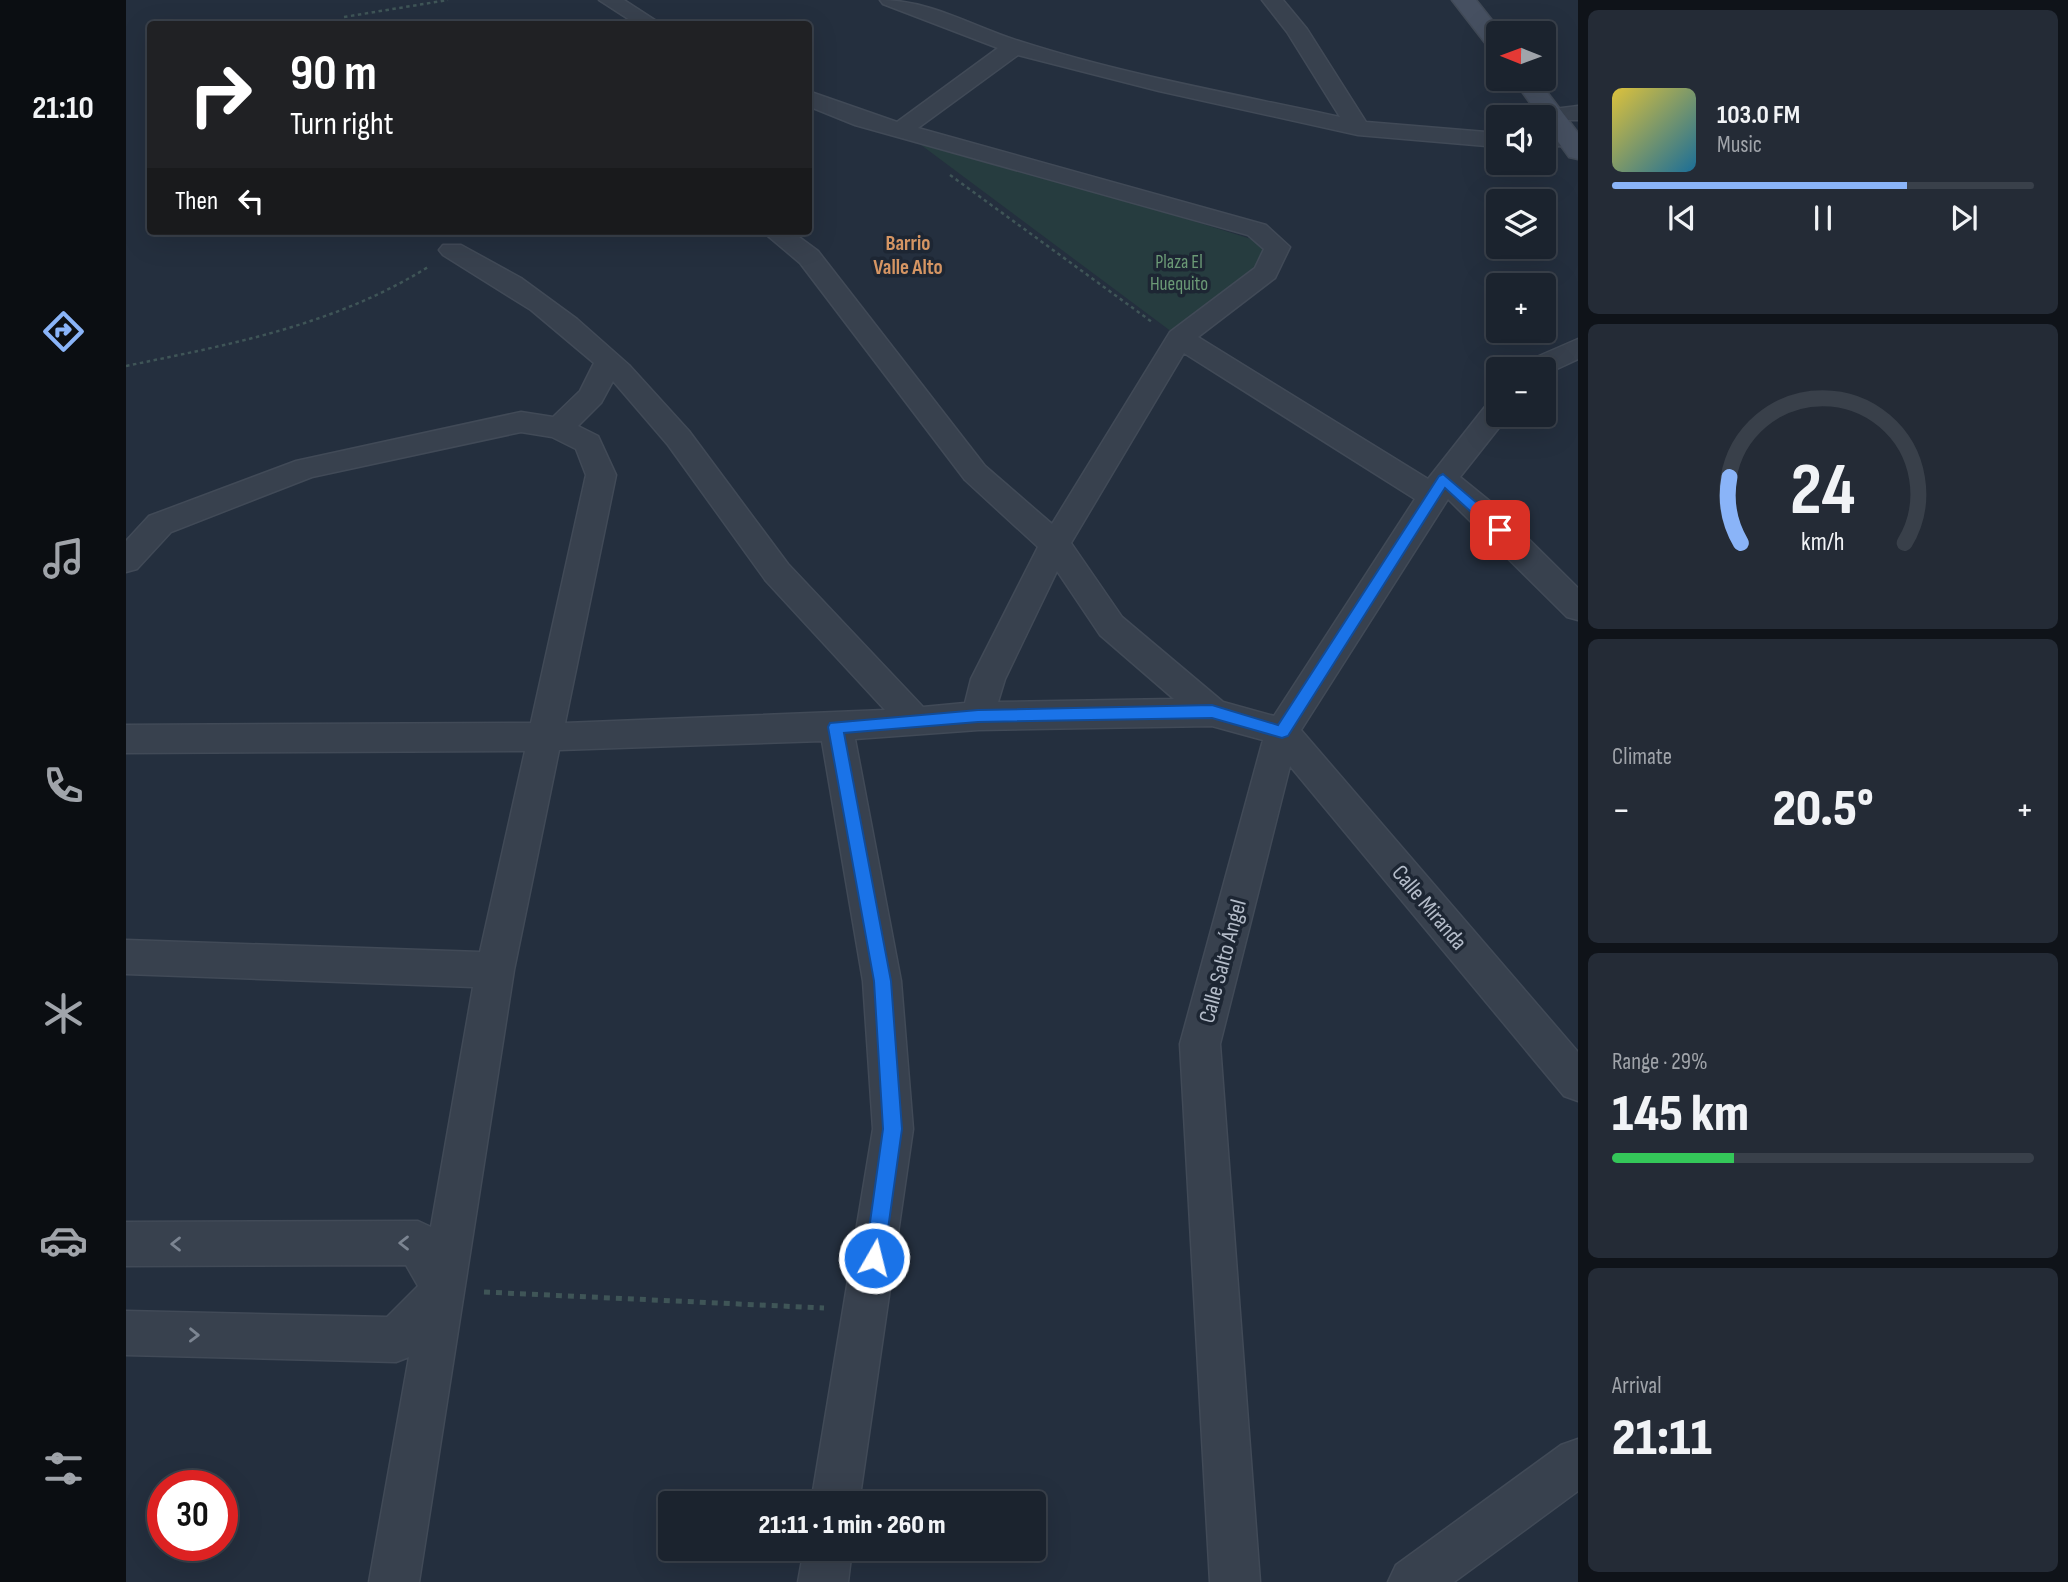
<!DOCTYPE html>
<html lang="en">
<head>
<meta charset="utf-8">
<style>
  body { margin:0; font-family:"Sofia Sans Condensed",sans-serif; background:#242b36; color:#f1f3f6; height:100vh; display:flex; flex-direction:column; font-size:26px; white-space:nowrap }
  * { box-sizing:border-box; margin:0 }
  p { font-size:23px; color:#a0a4aa }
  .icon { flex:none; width:38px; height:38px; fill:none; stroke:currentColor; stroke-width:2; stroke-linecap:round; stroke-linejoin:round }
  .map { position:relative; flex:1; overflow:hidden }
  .panel { display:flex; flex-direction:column; gap:10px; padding:10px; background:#0f1319; width:490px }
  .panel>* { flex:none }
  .hud { position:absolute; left:21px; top:21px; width:665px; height:214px; border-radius:7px; box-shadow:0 7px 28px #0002,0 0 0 2px #39404a; background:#202124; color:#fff; overflow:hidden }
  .needle { width:46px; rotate:271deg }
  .tools { position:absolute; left:1360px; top:21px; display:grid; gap:14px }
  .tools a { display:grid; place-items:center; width:70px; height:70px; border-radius:7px; background:#1b232e; box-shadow:0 7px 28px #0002,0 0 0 2px #39404a; font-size:35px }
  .speed { position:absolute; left:21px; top:1470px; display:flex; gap:14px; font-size:35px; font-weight:700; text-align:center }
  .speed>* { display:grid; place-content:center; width:91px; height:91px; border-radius:50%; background:#1b232e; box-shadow:0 7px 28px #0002,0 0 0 2px #39404a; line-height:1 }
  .speed .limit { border:10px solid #d22; background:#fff; color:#111 }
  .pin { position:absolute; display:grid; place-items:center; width:60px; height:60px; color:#fff; margin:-30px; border-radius:14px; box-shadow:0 4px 10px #0006 }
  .me { position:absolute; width:77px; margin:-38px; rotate:8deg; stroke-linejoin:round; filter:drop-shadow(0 0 5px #0008) }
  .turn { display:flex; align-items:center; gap:24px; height:147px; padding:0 28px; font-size:32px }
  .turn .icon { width:91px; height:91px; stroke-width:2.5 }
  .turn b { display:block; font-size:49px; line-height:60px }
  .then { display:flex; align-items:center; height:66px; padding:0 28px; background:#0003; gap:14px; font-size:26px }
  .big { font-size:52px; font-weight:800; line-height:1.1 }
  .panel .tile { flex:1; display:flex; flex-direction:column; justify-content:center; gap:10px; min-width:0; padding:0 24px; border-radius:10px; background:#242b36 }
  .panel .dial { align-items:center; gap:0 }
  .dial svg { height:182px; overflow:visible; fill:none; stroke:#39404a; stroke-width:7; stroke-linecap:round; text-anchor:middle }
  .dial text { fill:#f1f3f6; stroke:none }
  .song { display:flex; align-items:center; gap:21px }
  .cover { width:84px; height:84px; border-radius:10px; background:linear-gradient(135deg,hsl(50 70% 55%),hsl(200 70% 35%)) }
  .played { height:7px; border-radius:4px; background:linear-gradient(90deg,#8ab4f8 70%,#39404a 70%) }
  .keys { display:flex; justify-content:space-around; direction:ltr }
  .heat { display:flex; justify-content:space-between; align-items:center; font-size:38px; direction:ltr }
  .charge { height:10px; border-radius:5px; background:linear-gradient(90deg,#34c759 29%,#39404a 0) }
  .trip { position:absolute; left:532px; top:1491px; width:388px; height:70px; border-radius:7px; background:#1b232e; box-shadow:0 7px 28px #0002,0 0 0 2px #39404a; font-weight:800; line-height:70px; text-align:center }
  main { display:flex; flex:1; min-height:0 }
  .dock { display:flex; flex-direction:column; width:126px; justify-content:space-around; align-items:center; background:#0b0e12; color:#a0a4aa }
  .dock .icon { width:49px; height:49px }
  .dock .on { color:#8ab4f8 }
  .dock b { font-size:32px; color:#f1f3f6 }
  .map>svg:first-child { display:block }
  .green { fill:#263c3f }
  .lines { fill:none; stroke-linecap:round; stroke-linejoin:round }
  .street-casing { stroke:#414a57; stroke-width:3 }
  .secondary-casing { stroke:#414a57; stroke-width:3 }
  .path-far1 { stroke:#3f5557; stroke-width:2.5; stroke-dasharray:3.5 3.5; stroke-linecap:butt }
  .path { stroke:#3f5557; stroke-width:5; stroke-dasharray:6 6; stroke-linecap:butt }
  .street { fill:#38414e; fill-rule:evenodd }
  .secondary { fill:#465061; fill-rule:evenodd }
  .oneway { stroke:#7c8592 }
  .route { fill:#1a73e8; stroke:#114b97; stroke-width:2 }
  .labels { text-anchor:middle; stroke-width:7; stroke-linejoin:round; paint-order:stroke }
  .far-park-label { font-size:19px; fill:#6b9a76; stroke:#1d2633 }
  .far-neighbourhood-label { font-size:21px; font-weight:bold; fill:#d59563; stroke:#1d2633 }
  .street-label { font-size:23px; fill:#b4bcc9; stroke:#1d2633 }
</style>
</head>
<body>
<main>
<nav class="dock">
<b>21:10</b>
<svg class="icon on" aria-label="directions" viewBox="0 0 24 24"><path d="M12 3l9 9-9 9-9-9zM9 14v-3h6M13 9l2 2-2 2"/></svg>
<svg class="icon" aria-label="music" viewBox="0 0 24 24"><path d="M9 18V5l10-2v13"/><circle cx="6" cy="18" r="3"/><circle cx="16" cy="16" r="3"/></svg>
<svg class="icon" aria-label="phone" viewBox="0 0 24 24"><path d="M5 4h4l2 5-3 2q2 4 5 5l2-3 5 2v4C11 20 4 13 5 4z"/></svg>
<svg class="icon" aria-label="climate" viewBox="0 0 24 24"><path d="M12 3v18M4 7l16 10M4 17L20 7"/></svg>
<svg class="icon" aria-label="car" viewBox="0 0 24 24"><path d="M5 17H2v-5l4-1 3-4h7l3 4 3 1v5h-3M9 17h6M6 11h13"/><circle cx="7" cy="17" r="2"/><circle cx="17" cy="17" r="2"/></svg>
<svg class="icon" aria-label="filters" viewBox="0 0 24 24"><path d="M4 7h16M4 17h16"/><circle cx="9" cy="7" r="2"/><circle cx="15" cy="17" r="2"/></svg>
</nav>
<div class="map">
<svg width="1452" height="1582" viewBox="0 0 1452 1582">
  <rect width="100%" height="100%" fill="#242f3e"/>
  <!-- green -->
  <path class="green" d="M775 130 1151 247 1140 272 1054 338Z"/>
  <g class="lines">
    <defs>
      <g id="street">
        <path d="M473 0H498L535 24H510Z"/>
        <path d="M754 0C805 0 847 27 896 42 999 75 1108 94 1214 117L1161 32 1136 0H1157L1181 29 1240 122 1372 133V147L1232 135 1033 91 892 55 792 128 1140 225 1164 247 1149 278 1072 337 1302 479 1362 403 1372 400V415H1383L1334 477 1366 503 1452 588V620L1441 617 1322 499 1175 730 1452 1052V1101L1438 1096 1164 766 1094 1044 1134 1582H1084L1054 1044 1137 740 1086 726 852 730 729 739 775 981 787 1129 733 1503H685L747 1129 737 981 696 741 433 750 388 970 293 1582H243L283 1357 270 1362 0 1355V1311L261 1317 292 1286 280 1265 0 1266V1222L292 1221 305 1227 347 987 0 974V940L354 952 399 751 0 753V725L405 723 460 475 450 449 426 437 395 432 186 477 45 532 11 569 0 572V541L23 516 170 461 395 412 427 417 454 391 468 363 405 310 317 255 313 250 317 245H335L395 278 451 319 503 365 563 431 662 564 797 707 839 703 845 679 912 547 839 480 674 263 636 231H665L692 251 859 466 926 524 1044 332 1129 268 1138 249 1122 235 729 125 682 106V91L771 122 872 48 757 4ZM1058 353 1289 499 1148 716 1097 702 996 617 945 543ZM487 381 542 445 640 581 759 710 439 723 490 475 472 436 452 426 475 403ZM931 571 974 635 1048 699 872 702 879 679Z"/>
        <path d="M1452 106V120H1420L1416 115 1420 110Z"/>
        <path d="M1418 133 1452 135V145L1418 147Z"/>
        <path d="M1452 339V359L1418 375V369H1393L1397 363Z"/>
        <path d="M1452 1439V1491L1328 1582H1262L1270 1565 1435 1445Z"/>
        <path d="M678 1549H726L722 1582H672Z"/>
      </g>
      <g id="secondary">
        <path d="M1326 0H1350L1376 33H1372V51L1364 49Z"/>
        <path d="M1387 79H1411L1452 133V159L1443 157Z"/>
      </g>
    </defs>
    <!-- street casing -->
    <use href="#street" class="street-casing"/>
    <!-- secondary casing -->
    <use href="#secondary" class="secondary-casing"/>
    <!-- path-far1 -->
    <g class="path-far1">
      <path d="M218 17 322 0"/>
      <path d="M824 175 1026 322"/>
      <path d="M0 366C106 344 209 325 302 267"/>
    </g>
    <!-- path -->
    <path class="path" d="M358 1292 698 1308"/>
    <!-- street -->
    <use href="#street" class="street"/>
    <!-- secondary -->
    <use href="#secondary" class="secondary"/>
  </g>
  <!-- one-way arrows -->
  <defs><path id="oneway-chevron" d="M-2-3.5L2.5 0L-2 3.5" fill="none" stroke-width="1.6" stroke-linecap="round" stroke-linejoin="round" transform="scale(1.75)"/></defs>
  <g class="oneway">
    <use href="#oneway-chevron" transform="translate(278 1243) rotate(180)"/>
    <use href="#oneway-chevron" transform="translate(50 1244) rotate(180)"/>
    <use href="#oneway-chevron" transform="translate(68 1335) rotate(1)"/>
  </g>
  <!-- route -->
  <path class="route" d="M1317 474 1379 527V534H1369L1319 488 1162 736 1156 738 1086 718 852 722 718 733 765 981 776 1129 758 1258 755 1265 748 1268 742 1265 739 1258 757 1129 748 981 702 727 704 723 852 710 1086 705 1152 725 1313 476Z"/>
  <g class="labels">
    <!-- far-park labels -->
    <g class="far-park-label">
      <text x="1053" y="268">Plaza El<tspan x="1053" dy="22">Huequito</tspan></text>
    </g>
    <!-- far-neighbourhood labels -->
    <g class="far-neighbourhood-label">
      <text x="782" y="250">Barrio<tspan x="782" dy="24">Valle Alto</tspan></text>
    </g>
    <!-- street labels -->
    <g class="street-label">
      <text transform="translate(1304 907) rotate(50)" y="8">Calle Miranda</text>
      <text transform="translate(1096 961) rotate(-75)" y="8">Calle Salto Ángel</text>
    </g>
  </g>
</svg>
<div class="tools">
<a><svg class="needle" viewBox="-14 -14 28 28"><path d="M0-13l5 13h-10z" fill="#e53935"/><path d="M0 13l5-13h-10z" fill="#a0a4aa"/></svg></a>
<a><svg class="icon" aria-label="sound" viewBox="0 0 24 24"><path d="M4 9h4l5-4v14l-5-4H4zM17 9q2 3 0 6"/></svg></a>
<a><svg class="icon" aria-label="layers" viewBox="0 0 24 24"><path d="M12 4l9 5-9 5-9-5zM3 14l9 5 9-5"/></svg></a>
<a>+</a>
<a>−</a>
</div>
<div class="speed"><div class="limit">30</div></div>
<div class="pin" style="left:1374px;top:530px;background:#d93025"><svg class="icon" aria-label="arrive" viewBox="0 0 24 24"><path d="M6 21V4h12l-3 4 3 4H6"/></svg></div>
<svg class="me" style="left:748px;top:1258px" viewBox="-20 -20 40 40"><circle r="17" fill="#1a73e8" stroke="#fff" stroke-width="3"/><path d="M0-11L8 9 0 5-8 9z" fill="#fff"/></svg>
<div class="trip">21:11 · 1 min · 260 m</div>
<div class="hud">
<div class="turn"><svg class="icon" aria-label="right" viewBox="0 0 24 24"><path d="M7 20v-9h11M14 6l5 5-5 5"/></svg><div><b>90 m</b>Turn right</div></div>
<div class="then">Then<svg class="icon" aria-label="left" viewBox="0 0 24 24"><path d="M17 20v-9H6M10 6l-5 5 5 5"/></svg></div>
</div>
</div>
<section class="panel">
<div class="tile">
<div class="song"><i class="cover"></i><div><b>103.0 FM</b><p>Music</p></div></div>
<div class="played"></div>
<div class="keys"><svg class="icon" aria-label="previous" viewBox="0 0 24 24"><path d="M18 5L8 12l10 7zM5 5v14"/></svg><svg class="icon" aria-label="pause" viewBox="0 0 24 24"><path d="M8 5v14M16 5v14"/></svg><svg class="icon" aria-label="next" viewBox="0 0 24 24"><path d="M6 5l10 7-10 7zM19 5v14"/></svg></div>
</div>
<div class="tile dial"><svg viewBox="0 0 100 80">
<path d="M14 69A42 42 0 1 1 86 69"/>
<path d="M14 69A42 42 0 0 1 9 40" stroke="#8ab4f8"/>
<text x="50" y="56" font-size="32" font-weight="700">24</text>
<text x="50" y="72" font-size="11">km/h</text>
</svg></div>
<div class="tile"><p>Climate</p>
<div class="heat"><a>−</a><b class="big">20.5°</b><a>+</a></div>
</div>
<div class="tile"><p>Range · 29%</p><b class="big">145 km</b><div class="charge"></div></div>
<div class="tile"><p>Arrival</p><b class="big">21:11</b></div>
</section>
</main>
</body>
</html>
